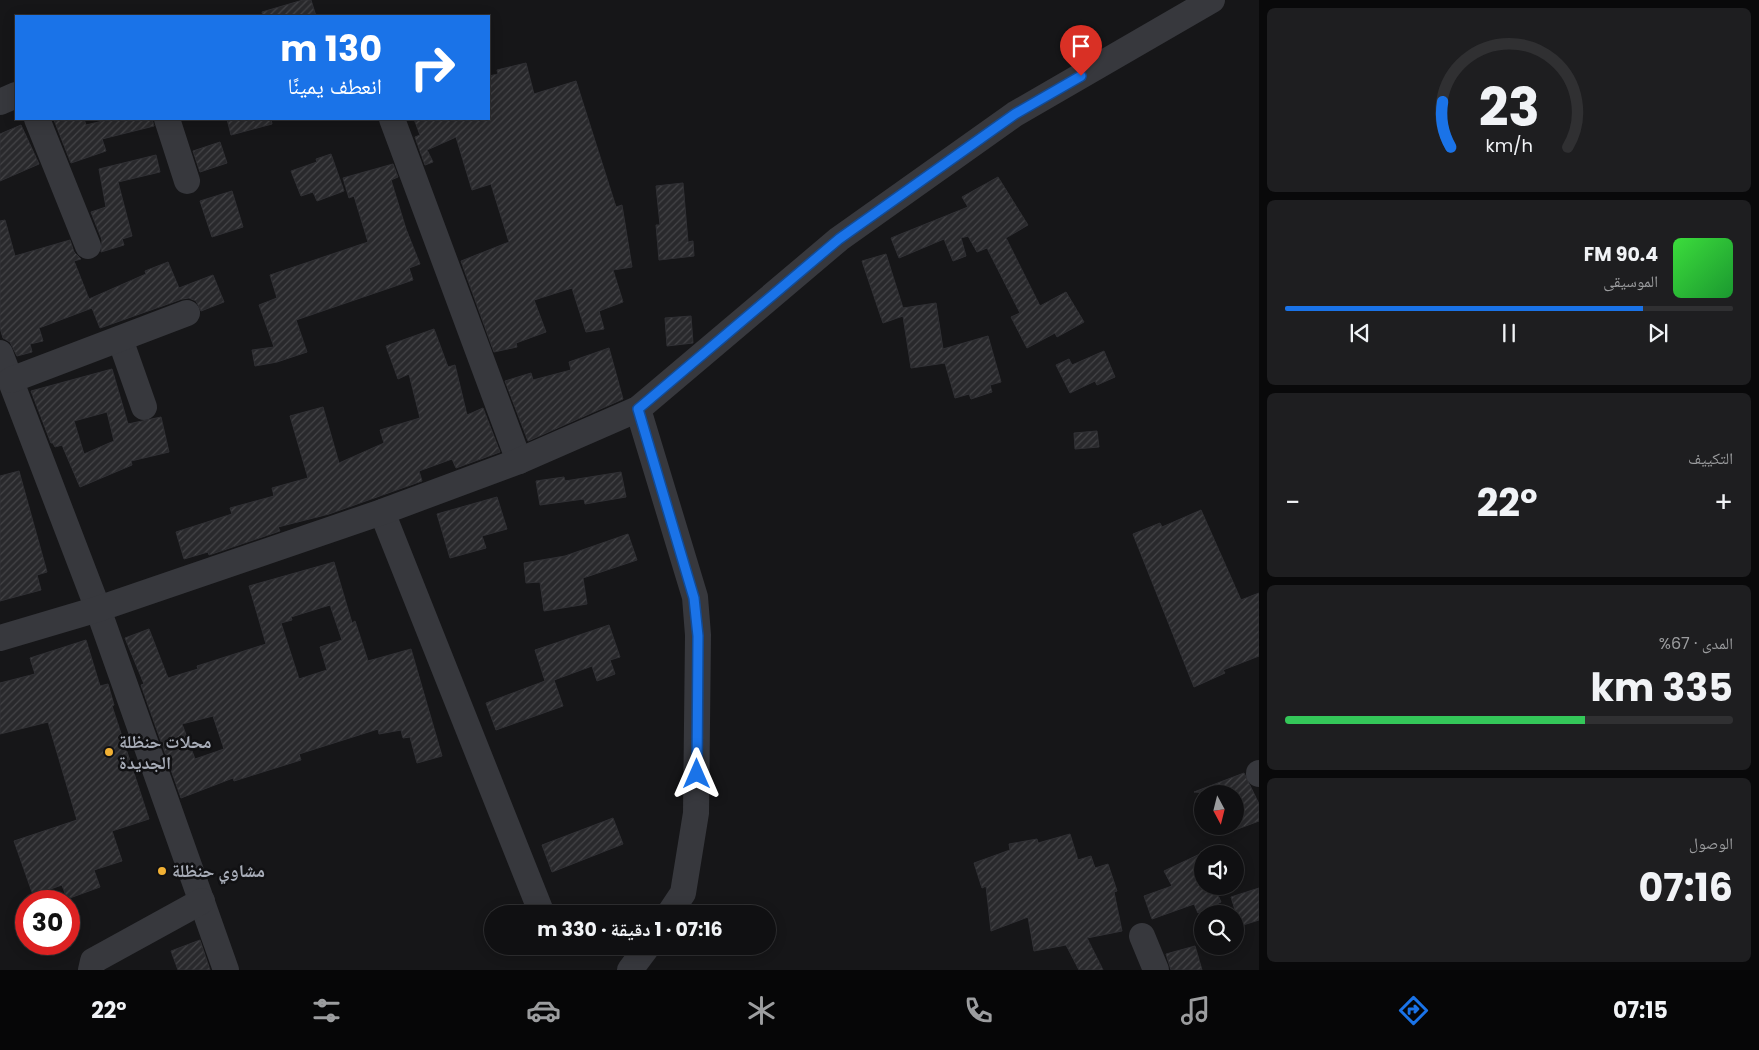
<!DOCTYPE html>
<html lang="ar">
<head>
<meta charset="utf-8">
<style>
  body { margin:0; font-family:Poppins,"Noto Naskh Arabic",sans-serif; background:#1e1e20; color:#f1f3f6; direction:rtl; height:100vh; display:flex; flex-direction:column; font-size:19px; white-space:nowrap }
  * { box-sizing:border-box; margin:0 }
  p { font-size:16px; color:#9c9d9f }
  .icon { flex:none; width:28px; height:28px; fill:none; stroke:currentColor; stroke-width:2; stroke-linecap:round; stroke-linejoin:round }
  .map { position:relative; flex:1; overflow:hidden; direction:ltr }
  .panel { display:flex; flex-direction:column; gap:8px; padding:8px; background:#09090a; width:500px }
  .panel>* { flex:none }
  .hud { position:absolute; left:15px; top:15px; width:475px; height:105px; border-radius:0px; box-shadow:0 2px 12px #0003,0 0 0 1px #303032; direction:rtl; background:#1a73e8; color:#fff; overflow:hidden }
  .needle { width:32px; rotate:173deg }
  .buttons { position:absolute; left:1194px; top:785px; display:grid; gap:10px }
  .buttons a { display:grid; place-items:center; width:50px; height:50px; border-radius:50%; background:#101012; box-shadow:0 2px 12px #0003,0 0 0 1px #303032; font-size:25px }
  .speed { position:absolute; left:15px; top:890px; display:flex; gap:10px; font-size:25px; font-weight:700; text-align:center }
  .speed>* { display:grid; place-content:center; width:65px; height:65px; border-radius:50%; background:#101012; box-shadow:0 2px 12px #0003,0 0 0 1px #303032; line-height:1 }
  .speed .limit { border:8px solid #d22; background:#fff; color:#111 }
  .pin { position:absolute; display:grid; place-items:center; width:42px; height:42px; color:#fff; margin:-51px -21px; border-radius:50% 50% 50% 0; rotate:-45deg; box-shadow:0 0 5px #0007 }
  .pin .icon { rotate:45deg }
  .me { position:absolute; width:55px; margin:-28px; rotate:0deg; stroke-linejoin:round; filter:drop-shadow(0 0 4px #0008) }
  .turn { display:flex; align-items:center; gap:18px; height:105px; padding:0 25px; font-size:22px }
  .turn .icon { width:65px; height:65px; stroke-width:2.5 }
  .turn b { display:block; font-size:35px; line-height:42px }
  .big { font-size:38px; font-weight:700; line-height:1.1 }
  .panel .card { flex:1; display:flex; flex-direction:column; justify-content:center; gap:8px; min-width:0; padding:0 18px; border-radius:8px; background:#1e1e20 }
  .panel .dial { align-items:center; gap:0 }
  .dial svg { height:130px; overflow:visible; fill:none; stroke:#303032; stroke-width:7; stroke-linecap:round; text-anchor:middle }
  .dial text { fill:#f1f3f6; stroke:none }
  .song { display:flex; align-items:center; gap:15px }
  .cover { width:60px; height:60px; border-radius:8px; background:linear-gradient(135deg,hsl(120 70% 55%),hsl(130 70% 35%)) }
  .played { height:5px; border-radius:2px; background:linear-gradient(90deg,#1a73e8 80%,#303032 80%) }
  .keys { display:flex; justify-content:space-around; direction:ltr }
  .heat { display:flex; justify-content:space-between; align-items:center; font-size:28px; direction:ltr }
  .charge { height:8px; border-radius:4px; background:linear-gradient(90deg,#34c759 67%,#303032 0) }
  .trip { position:absolute; left:484px; top:905px; width:292px; height:50px; border-radius:25px; background:#101012; box-shadow:0 2px 12px #0003,0 0 0 1px #303032; font-weight:700; line-height:50px; text-align:center; direction:rtl }
  .menu { display:flex; height:80px; justify-content:space-around; align-items:center; background:#060607; color:#9c9d9f }
  .menu .icon { width:35px; height:35px }
  .menu .on { color:#1a73e8 }
  .menu b { font-size:22px; color:#f1f3f6 }
  main { display:flex; flex:1; min-height:0 }
  .map>svg:first-child { display:block }
  .building { fill:url(#building-hatch); stroke:#303034; fill-rule:evenodd }
  .lines { fill:none; stroke-linecap:round; stroke-linejoin:round }
  .minor { stroke:#37383d; stroke-width:26 }
  .route-casing { stroke:#114b97; stroke-width:12 }
  .route { stroke:#1a73e8; stroke-width:9 }
  .poi-dot { fill:#f2b134; stroke:#111113; stroke-width:2 }
  .labels { text-anchor:middle; stroke-width:5; stroke-linejoin:round; paint-order:stroke }
  .poi-label { font-size:18px; font-weight:bold; fill:#a8adb8; stroke:#111113; text-anchor:start }
</style>
</head>
<body>
<main>
<section class="panel">
<div class="card dial"><svg viewBox="0 0 100 80">
<path d="M14 69A42 42 0 1 1 86 69"/>
<path d="M14 69A42 42 0 0 1 9 41" stroke="#1a73e8"/>
<text x="50" y="56" font-size="32" font-weight="700">23</text>
<text x="50" y="72" font-size="11">km/h</text>
</svg></div>
<div class="card">
<div class="song"><i class="cover"></i><div><b>90.4 FM</b><p>الموسيقى</p></div></div>
<div class="played"></div>
<div class="keys"><svg class="icon" aria-label="previous" viewBox="0 0 24 24"><path d="M18 5L8 12l10 7zM5 5v14"/></svg><svg class="icon" aria-label="pause" viewBox="0 0 24 24"><path d="M8 5v14M16 5v14"/></svg><svg class="icon" aria-label="next" viewBox="0 0 24 24"><path d="M6 5l10 7-10 7zM19 5v14"/></svg></div>
</div>
<div class="card"><p>التكييف</p>
<div class="heat"><a>−</a><b class="big">22°</b><a>+</a></div>
</div>
<div class="card"><p>المدى · 67%</p><b class="big">335 km</b><div class="charge"></div></div>
<div class="card"><p>الوصول</p><b class="big">07:16</b></div>
</section>
<div class="map">
<svg width="1259" height="970" viewBox="0 0 1259 970">
  <defs>
    <pattern id="building-hatch" width="6" height="6" patternUnits="userSpaceOnUse" patternTransform="scale(1.25)"><rect width="6" height="6" fill="#29292c"/><path d="M-1 1l2-2M0 6l6-6M5 7l2-2" fill="none" stroke="#454548"/></pattern>
  </defs>
  <rect width="100%" height="100%" fill="#161618"/>
  <!-- building -->
  <g class="building">
    <path d="M303 0H311L316 16H263L262 12Z"/>
    <path d="M526 63 534 94 576 81 616 207 622 205 632 267 613 270 623 302 599 311 604 329 586 332 572 288 534 300 546 332 516 343 517 347 494 352 461 261 509 242 491 184 472 190 456 137 427 150 433 162 425 165 415 137 420 135 414 119H489V76L498 74 497 70Z"/>
    <path d="M58 119H84L86 125 111 119H152L154 126 102 139 106 151 71 163 54 120Z"/>
    <path d="M227 119H271L272 124 231 135Z"/>
    <path d="M21 125 39 164 0 181V134Z"/>
    <path d="M220 142 227 163 200 172 193 151Z"/>
    <path d="M331 154 344 191 317 201 313 192 301 196 291 171 317 162 316 159Z"/>
    <path d="M156 155 160 172 118 182 132 236 122 239 124 245 101 252 102 240 91 212 106 207 99 169Z"/>
    <path d="M393 164 398 177 391 180 406 229 420 264 409 268 413 280 296 320 307 352 277 362 255 366 252 350 274 347 259 305 277 298 270 275 368 242 354 196 349 198 343 178Z"/>
    <path d="M998 177 1028 225 1006 238 1040 306 1066 292 1084 322 1057 337 1055 333 1027 348 1011 317 1020 313 987 248 977 252 968 236 961 238 966 256 953 261 944 239 899 258 891 238 968 207 962 197Z"/>
    <path d="M683 183 688 242 693 241 694 256 659 260 656 225H660L656 186Z"/>
    <path d="M232 191 243 227 212 237 200 201Z"/>
    <path d="M5 220 15 256 70 240 74 252 81 259 74 261 89 299 146 274 145 271 168 262 179 288 213 275 224 302 201 311 196 301 189 298 182 299 100 328 92 308 39 328 43 341 30 344 32 352 17 356 10 342 3 338 0 328V221Z"/>
    <path d="M886 254 903 308 936 303 943 349 988 336 1001 382 990 385 992 392 971 399 969 394 955 398 945 363 911 368 903 316 883 323 862 261Z"/>
    <path d="M691 316 693 343 667 346 665 318Z"/>
    <path d="M434 329 448 367 455 365 467 415 483 408 500 452 456 468 452 459 419 471 422 481 329 514 278 527 280 531 209 555 208 552 184 559 176 532 232 514 230 508 274 496 272 488 308 478 290 416 323 407 339 463 384 443 380 430 420 418 409 374 398 379 386 346Z"/>
    <path d="M609 348 623 399 528 441 505 381 531 373 533 380 571 370 569 362Z"/>
    <path d="M1104 351 1115 377 1097 385 1095 381 1070 393 1056 365 1069 359 1072 365Z"/>
    <path d="M112 369 128 424 161 417 169 452 131 461 132 465 80 487 62 445 55 447 53 443H51L31 391ZM107 412 114 441 84 454 74 421Z"/>
    <path d="M1097 431 1099 447 1075 449 1074 433Z"/>
    <path d="M19 471 47 572 37 575 41 590 0 601V476Z"/>
    <path d="M621 472 626 497 585 504 584 499 540 505 536 481 564 477 565 481Z"/>
    <path d="M497 497 507 529 482 536 486 548 450 558 437 514Z"/>
    <path d="M1201 510 1241 600 1259 593V656L1223 670 1225 673 1194 687 1133 534 1160 523 1162 527Z"/>
    <path d="M628 534 637 560 583 578 587 604 544 611 540 582 526 583 524 563 565 556Z"/>
    <path d="M334 562 352 623 355 621 368 661 411 649 442 756 417 763 410 737 403 738 401 730 379 734 378 729 299 754 301 760 234 781 233 778 181 798 141 685 144 684 125 638 149 629 168 678 198 669 197 666 266 644 249 586ZM330 605 342 640 320 647 327 670 299 679 281 623 292 620 291 617ZM213 716 224 749 195 759 182 724Z"/>
    <path d="M609 625 620 657 610 660 615 674 597 681 592 666 554 680 563 706 496 730 486 703 545 681 535 650Z"/>
    <path d="M86 640 100 686 108 684 114 705 112 706 149 819 112 831 122 861 94 870 100 887 67 899 62 885 33 895 14 841 77 820 48 722 0 734V683L35 674 30 658Z"/>
    <path d="M1244 773 1259 804V821L1235 830V794L1194 792Z"/>
    <path d="M613 818 623 844 552 872 542 845Z"/>
    <path d="M1070 834 1078 860 1091 856 1095 868 1108 864 1117 891 1114 892 1122 931 1087 938 1103 970H1079L1066 945 1034 951 1028 917 991 931 986 886 982 888 974 863 1010 850 1009 844 1037 839 1038 843Z"/>
    <path d="M1202 853V886H1214L1221 902 1198 913 1194 904 1152 919 1144 896 1172 886 1164 871Z"/>
    <path d="M1259 888V920L1240 926 1231 897Z"/>
    <path d="M200 940 210 970H178L171 951Z"/>
    <path d="M1195 946 1202 970H1171L1166 954Z"/>
  </g>
  <g class="lines">
    <!-- minor -->
    <g class="minor">
      <path d="M0 102 16 95"/>
      <path d="M37 119 88 246"/>
      <path d="M167 119 187 181"/>
      <path d="M392 119 519 461"/>
      <path d="M120 339 144 407"/>
      <path d="M0 353 98 609 226 970"/>
      <path d="M11 380 187 313"/>
      <path d="M638 409 695 597 698 635 696 813 683 893 669 914"/>
      <path d="M382 512 542 914"/>
      <path d="M0 638 98 609 382 512 519 461 638 409 839 239 1015 114 1212 0"/>
      <path d="M1259 773V774"/>
      <path d="M1142 936 1156 970"/>
      <path d="M91 970 93 961 202 901"/>
      <path d="M630 970 648 946"/>
    </g>
  </g>
  <g class="lines">
    <defs>
      <path id="route" d="M697 774 698 636 694 598 638 409 839 239 1015 114 1081 76"/>
    </defs>
    <!-- route casing -->
    <use href="#route" class="route-casing"/>
    <!-- route -->
    <use href="#route" class="route"/>
  </g>
  <!-- markers -->
  <g class="poi-dot">
    <circle cx="109" cy="752" r="5"/>
    <circle cx="162" cy="871" r="5"/>
  </g>
  <g class="labels">
    <!-- poi labels -->
    <g class="poi-label">
      <text x="119" y="748">محلات حنظلة<tspan x="119" dy="21">الجديدة</tspan></text>
      <text x="172" y="877">مشاوي حنظلة</text>
    </g>
  </g>
</svg>
<div class="buttons">
<a><svg class="needle" viewBox="-14 -14 28 28"><path d="M0-13l5 13h-10z" fill="#e53935"/><path d="M0 13l5-13h-10z" fill="#9c9d9f"/></svg></a>
<a><svg class="icon" aria-label="sound" viewBox="0 0 24 24"><path d="M4 9h4l5-4v14l-5-4H4zM17 9q2 3 0 6"/></svg></a>
<a><svg class="icon" aria-label="search" viewBox="0 0 24 24"><circle cx="10" cy="10" r="6"/><path d="M15 15l6 6"/></svg></a>
</div>
<div class="speed"><div class="limit">30</div></div>
<div class="pin" style="left:1081px;top:76px;background:#d93025"><svg class="icon" aria-label="arrive" viewBox="0 0 24 24"><path d="M6 21V4h12l-3 4 3 4H6"/></svg></div>
<svg class="me" style="left:697px;top:774px" viewBox="-20 -20 40 40"><path d="M0-17L14 15 0 8-14 15z" fill="#1a73e8" stroke="#fff" stroke-width="4"/></svg>
<div class="trip">07:16 · 1 دقيقة · 330 m</div>
<div class="hud">
<div class="turn"><svg class="icon" aria-label="right" viewBox="0 0 24 24"><path d="M7 20v-9h11M14 6l5 5-5 5"/></svg><div><b>130 m</b>انعطف يمينًا</div></div>
</div>
</div>
</main>
<nav class="menu">
<b>07:15</b>
<svg class="icon on" aria-label="directions" viewBox="0 0 24 24"><path d="M12 3l9 9-9 9-9-9zM9 14v-3h6M13 9l2 2-2 2"/></svg>
<svg class="icon" aria-label="music" viewBox="0 0 24 24"><path d="M9 18V5l10-2v13"/><circle cx="6" cy="18" r="3"/><circle cx="16" cy="16" r="3"/></svg>
<svg class="icon" aria-label="phone" viewBox="0 0 24 24"><path d="M5 4h4l2 5-3 2q2 4 5 5l2-3 5 2v4C11 20 4 13 5 4z"/></svg>
<svg class="icon" aria-label="climate" viewBox="0 0 24 24"><path d="M12 3v18M4 7l16 10M4 17L20 7"/></svg>
<svg class="icon" aria-label="car" viewBox="0 0 24 24"><path d="M5 17H2v-5l4-1 3-4h7l3 4 3 1v5h-3M9 17h6M6 11h13"/><circle cx="7" cy="17" r="2"/><circle cx="17" cy="17" r="2"/></svg>
<svg class="icon" aria-label="filters" viewBox="0 0 24 24"><path d="M4 7h16M4 17h16"/><circle cx="9" cy="7" r="2"/><circle cx="15" cy="17" r="2"/></svg>
<b>22°</b>
</nav>
</body>
</html>
